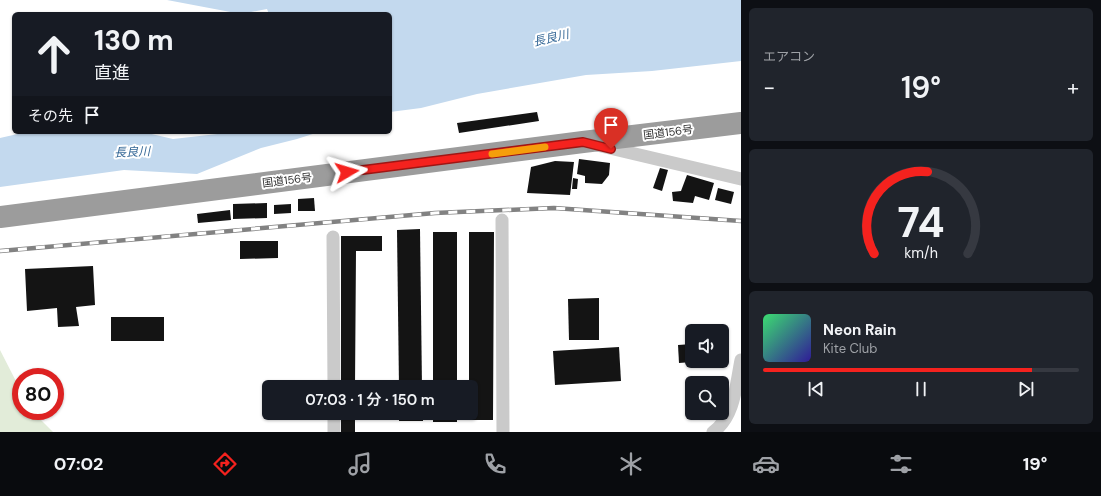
<!DOCTYPE html>
<html lang="ja">
<head>
<meta charset="utf-8">
<style>
  body { margin:0; font-family:"DM Sans","Noto Sans JP",sans-serif; background:#20242c; color:#f1f3f6; height:100vh; display:flex; flex-direction:column; font-size:15px; white-space:nowrap }
  * { box-sizing:border-box; margin:0 }
  p { font-size:13px; color:#9ea1a6 }
  .icon { flex:none; width:22px; height:22px; fill:none; stroke:currentColor; stroke-width:2; stroke-linecap:round; stroke-linejoin:round }
  .map { position:relative; flex:1; overflow:hidden }
  .drawer { display:flex; flex-direction:column; gap:8px; padding:8px; background:#0d0f14; width:360px }
  .drawer>* { flex:none }
  .hud { position:absolute; left:12px; top:12px; width:380px; height:122px; border-radius:6px; box-shadow:0 1px 3px #0004; background:#171b24; color:#f1f3f6; overflow:hidden }
  .fabs { position:absolute; left:685px; top:324px; display:grid; gap:8px }
  .fabs a { display:grid; place-items:center; width:44px; height:44px; border-radius:6px; background:#171b24; box-shadow:0 1px 3px #0004; font-size:20px }
  .speed { position:absolute; left:12px; top:368px; display:flex; gap:8px; font-size:20px; font-weight:700; text-align:center }
  .speed>* { display:grid; place-content:center; width:52px; height:52px; border-radius:50%; background:#171b24; box-shadow:0 1px 3px #0004; line-height:1 }
  .speed .limit { border:6px solid #d22; background:#fff; color:#111 }
  .pin { position:absolute; display:grid; place-items:center; width:34px; height:34px; color:#fff; margin:-41px -17px; border-radius:50% 50% 50% 0; rotate:-45deg; box-shadow:0 0 4px #0007 }
  .pin .icon { rotate:45deg }
  .me { position:absolute; width:44px; margin:-22px; rotate:83deg; stroke-linejoin:round; filter:drop-shadow(0 0 3px #0008) }
  .turn { display:flex; align-items:center; gap:14px; height:84px; padding:0 16px; font-size:18px }
  .turn .icon { width:52px; height:52px; stroke-width:2.5 }
  .turn b { display:block; font-size:28px; line-height:34px }
  .then { display:flex; align-items:center; height:38px; padding:0 16px; background:#0003; gap:8px; font-size:15px }
  .big { font-size:30px; font-weight:600; line-height:1.1 }
  .drawer .card { flex:1; display:flex; flex-direction:column; justify-content:center; gap:6px; min-width:0; padding:0 14px; border-radius:6px; background:#20242c }
  .drawer .dial { align-items:center; gap:0 }
  .dial svg { height:104px; overflow:visible; fill:none; stroke:#363941; stroke-width:7; stroke-linecap:round; text-anchor:middle }
  .dial text { fill:#f1f3f6; stroke:none }
  .song { display:flex; align-items:center; gap:12px }
  .cover { width:48px; height:48px; border-radius:6px; background:linear-gradient(135deg,hsl(140 70% 55%),hsl(250 70% 35%)) }
  .played { height:4px; border-radius:2px; background:linear-gradient(90deg,#f5221e 85%,#363941 85%) }
  .keys { display:flex; justify-content:space-around; direction:ltr }
  .heat { display:flex; justify-content:space-between; align-items:center; font-size:22px; direction:ltr }
  .trip { position:absolute; left:262px; top:380px; width:216px; height:40px; border-radius:6px; background:#171b24; box-shadow:0 1px 3px #0004; font-weight:600; line-height:40px; text-align:center }
  .tab-bar { display:flex; height:64px; justify-content:space-around; align-items:center; background:#090b0e; color:#9ea1a6 }
  .tab-bar .icon { width:28px; height:28px }
  .tab-bar .on { color:#f5221e }
  .tab-bar b { font-size:18px; color:#f1f3f6 }
  main { display:flex; flex:1; min-height:0 }
  .map>svg:first-child { display:block }
  .green { fill:#e2ecd9 }
  .water { fill:#c3d9ee }
  .building { fill:#141414 }
  .lines { fill:none; stroke-linecap:round; stroke-linejoin:round }
  .minor { stroke:#cacaca; stroke-width:13 }
  .trunk { stroke:#9c9c9c; stroke-width:22 }
  .rail-casing { stroke:#828282; stroke-width:4.5 }
  .rail { stroke:#fff; stroke-width:3; stroke-dasharray:9; stroke-linecap:butt }
  .route-casing { stroke:#9f1614; stroke-width:10 }
  .route { stroke:#f5221e; stroke-width:7 }
  .slow { stroke:#f59e0b; stroke-width:7 }
  .labels { text-anchor:middle; stroke-width:4; stroke-linejoin:round; paint-order:stroke }
  .street-label { font-size:11px; fill:#2d2d2d; stroke:#fff }
  .water-label { font-size:12px; font-style:italic; fill:#346796; stroke:#fff }
</style>
</head>
<body>
<main>
<div class="map">
<svg width="741" height="432" viewBox="0 0 741 432">
  <rect width="100%" height="100%" fill="#fff"/>
  <!-- green -->
  <path class="green" d="M0 350 21 391V411H32L53 432H0Z"/>
  <!-- water -->
  <g class="water">
    <path d="M167 0H741V61L652 71 586 75 477 94 421 108 390 112V14H269L267 9 241 14Z"/>
    <path d="M42 132H143L173 139 235 132H319L297 139 261 148 197 174 124 170 0 187V138L22 133Z"/>
  </g>
  <!-- building -->
  <g class="building">
    <path d="M537 112 539 121 459 133 457 123Z"/>
    <path d="M579 159 610 163 609 175 602 184 585 183V176L577 174Z"/>
    <path d="M555 161 574 162 570 195 527 193 531 167Z"/>
    <path d="M660 168 668 170 662 191 653 188Z"/>
    <path d="M687 175 714 183 709 200 695 196 693 203 673 201 672 192 681 191Z"/>
    <path d="M573 178 578 179 577 189H572Z"/>
    <path d="M718 188 734 192 731 204 715 200Z"/>
    <path d="M314 198 315 211H298V199Z"/>
    <path d="M267 203V218L233 219V204Z"/>
    <path d="M291 204V213L274 214V205Z"/>
    <path d="M230 210 231 220 198 223 197 214Z"/>
    <path d="M420 229 422 387H399L397 230Z"/>
    <rect x="433" y="232" width="24" height="155"/>
    <path d="M469 232H494L493 420H468V413H471V387H469Z"/>
    <path d="M341 236H382V251H356L355 387H341Z"/>
    <path d="M240 241H278V258L240 259Z"/>
    <path d="M93 266 95 305 76 307 79 326 58 327 57 308 27 311 25 269Z"/>
    <path d="M599 298V340H569L568 299Z"/>
    <rect x="111" y="317" width="53" height="24"/>
    <path d="M692 344V362L679 363 678 345Z"/>
    <path d="M619 347 621 381 555 385 553 351Z"/>
    <rect x="341" y="413" width="14" height="19"/>
    <rect x="399" y="413" width="24" height="8"/>
    <rect x="433" y="413" width="24" height="9"/>
  </g>
  <g class="lines">
    <!-- minor -->
    <g class="minor">
      <path d="M597 145 741 179"/>
      <path d="M502 220 503 432"/>
      <path d="M333 237 334 387"/>
      <path d="M334 413V432"/>
      <path d="M713 432C735 417 736 384 741 360"/>
    </g>
    <!-- trunk -->
    <path class="trunk" d="M0 217 583 142 741 123"/>
    <defs>
      <path id="rail" d="M0 251 435 213 554 208 741 221"/>
    </defs>
    <!-- rail casing -->
    <use href="#rail" class="rail-casing"/>
    <!-- rail -->
    <use href="#rail" class="rail"/>
  </g>
  <g class="lines">
    <defs>
      <path id="route" d="M347 172 583 142 611 149"/>
    </defs>
    <!-- route casing -->
    <use href="#route" class="route-casing"/>
    <!-- route -->
    <use href="#route" class="route"/>
    <!-- slow -->
    <path class="slow" d="M492 154 545 147"/>
  </g>
  <g class="labels">
    <!-- street labels -->
    <g class="street-label">
      <text transform="translate(668 132) rotate(-7)" y="4">国道156号</text>
      <text transform="translate(287 180) rotate(-7)" y="4">国道156号</text>
    </g>
    <!-- water labels -->
    <g class="water-label">
      <text transform="translate(551 38) rotate(-13)" y="4">長良川</text>
      <text transform="translate(132 152) rotate(-2)" y="4">長良川</text>
    </g>
  </g>
</svg>
<div class="fabs">
<a><svg class="icon" aria-label="sound" viewBox="0 0 24 24"><path d="M4 9h4l5-4v14l-5-4H4zM17 9q2 3 0 6"/></svg></a>
<a><svg class="icon" aria-label="search" viewBox="0 0 24 24"><circle cx="10" cy="10" r="6"/><path d="M15 15l6 6"/></svg></a>
</div>
<div class="speed"><div class="limit">80</div></div>
<div class="pin" style="left:611px;top:149px;background:#d93025"><svg class="icon" aria-label="arrive" viewBox="0 0 24 24"><path d="M6 21V4h12l-3 4 3 4H6"/></svg></div>
<svg class="me" style="left:347px;top:172px" viewBox="-20 -20 40 40"><path d="M0-17L14 15 0 8-14 15z" fill="#f5221e" stroke="#fff" stroke-width="4"/></svg>
<div class="trip">07:03 · 1 分 · 150 m</div>
<div class="hud">
<div class="turn"><svg class="icon" aria-label="ahead" viewBox="0 0 24 24"><path d="M12 20V5M6 11l6-6 6 6"/></svg><div><b>130 m</b>直進</div></div>
<div class="then">その先<svg class="icon" aria-label="arrive" viewBox="0 0 24 24"><path d="M6 21V4h12l-3 4 3 4H6"/></svg></div>
</div>
</div>
<section class="drawer">
<div class="card"><p>エアコン</p>
<div class="heat"><a>−</a><b class="big">19°</b><a>+</a></div>
</div>
<div class="card dial"><svg viewBox="0 0 100 80">
<path d="M14 69A42 42 0 1 1 86 69"/>
<path d="M14 69A42 42 0 0 1 55 6" stroke="#f5221e"/>
<text x="50" y="56" font-size="32" font-weight="700">74</text>
<text x="50" y="72" font-size="11">km/h</text>
</svg></div>
<div class="card">
<div class="song"><i class="cover"></i><div><b>Neon Rain</b><p>Kite Club</p></div></div>
<div class="played"></div>
<div class="keys"><svg class="icon" aria-label="previous" viewBox="0 0 24 24"><path d="M18 5L8 12l10 7zM5 5v14"/></svg><svg class="icon" aria-label="pause" viewBox="0 0 24 24"><path d="M8 5v14M16 5v14"/></svg><svg class="icon" aria-label="next" viewBox="0 0 24 24"><path d="M6 5l10 7-10 7zM19 5v14"/></svg></div>
</div>
</section>
</main>
<nav class="tab-bar">
<b>07:02</b>
<svg class="icon on" aria-label="directions" viewBox="0 0 24 24"><path d="M12 3l9 9-9 9-9-9zM9 14v-3h6M13 9l2 2-2 2"/></svg>
<svg class="icon" aria-label="music" viewBox="0 0 24 24"><path d="M9 18V5l10-2v13"/><circle cx="6" cy="18" r="3"/><circle cx="16" cy="16" r="3"/></svg>
<svg class="icon" aria-label="phone" viewBox="0 0 24 24"><path d="M5 4h4l2 5-3 2q2 4 5 5l2-3 5 2v4C11 20 4 13 5 4z"/></svg>
<svg class="icon" aria-label="climate" viewBox="0 0 24 24"><path d="M12 3v18M4 7l16 10M4 17L20 7"/></svg>
<svg class="icon" aria-label="car" viewBox="0 0 24 24"><path d="M5 17H2v-5l4-1 3-4h7l3 4 3 1v5h-3M9 17h6M6 11h13"/><circle cx="7" cy="17" r="2"/><circle cx="17" cy="17" r="2"/></svg>
<svg class="icon" aria-label="filters" viewBox="0 0 24 24"><path d="M4 7h16M4 17h16"/><circle cx="9" cy="7" r="2"/><circle cx="15" cy="17" r="2"/></svg>
<b>19°</b>
</nav>
</body>
</html>
